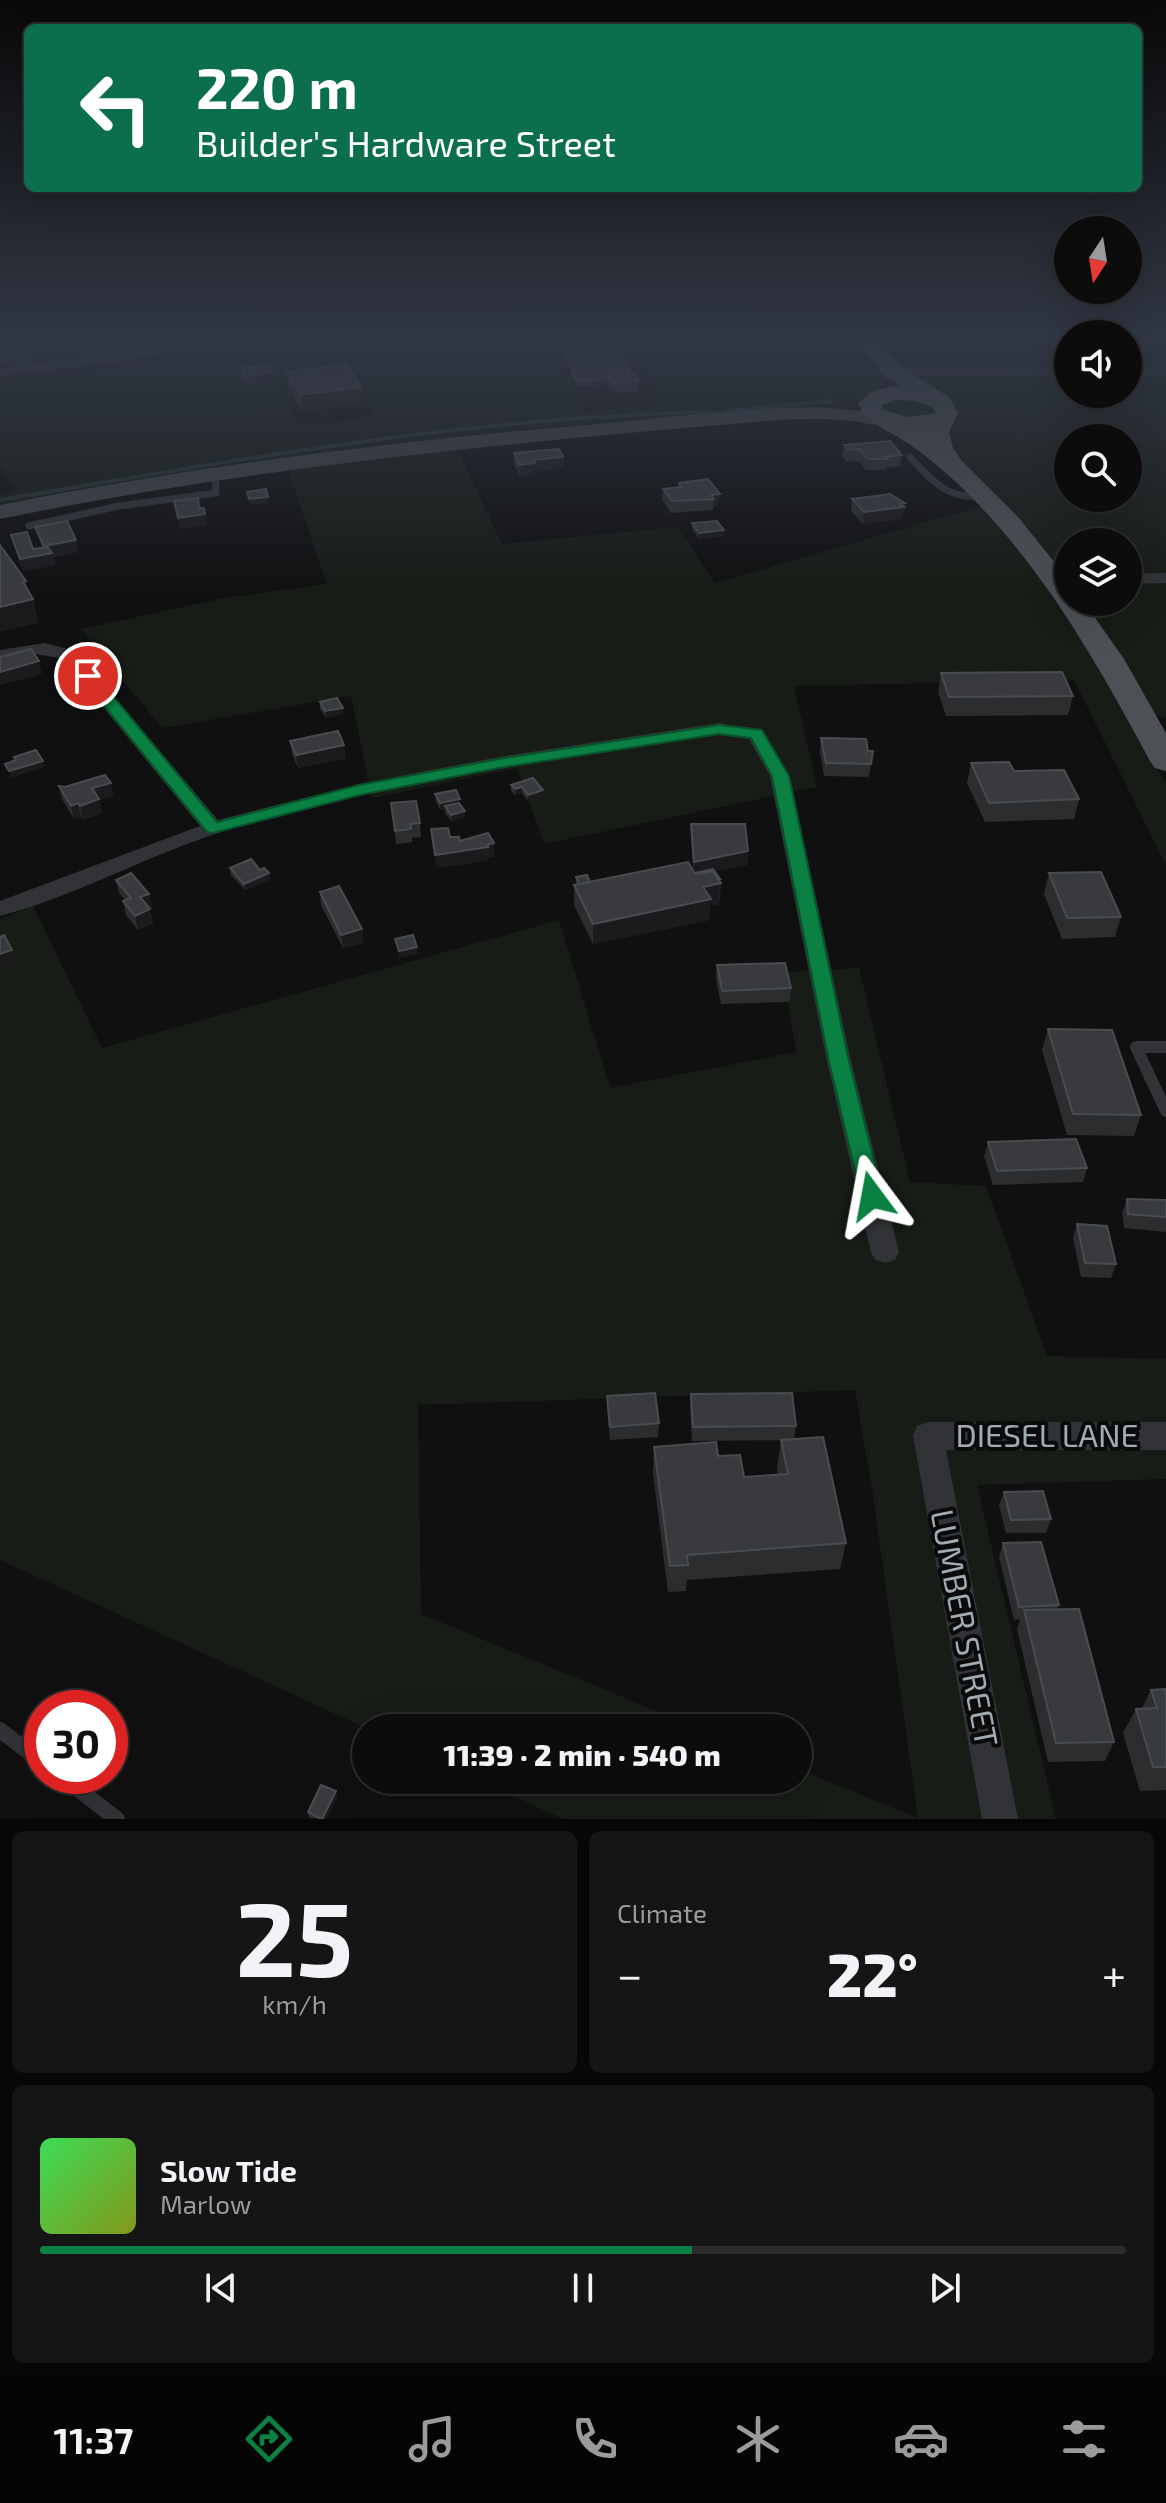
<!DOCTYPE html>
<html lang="en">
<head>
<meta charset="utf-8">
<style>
  body { margin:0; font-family:"Exo 2",sans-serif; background:#151516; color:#f1f3f6; height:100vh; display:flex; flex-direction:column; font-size:30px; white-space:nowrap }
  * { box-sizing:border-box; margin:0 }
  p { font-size:26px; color:#9a9b9d }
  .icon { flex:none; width:44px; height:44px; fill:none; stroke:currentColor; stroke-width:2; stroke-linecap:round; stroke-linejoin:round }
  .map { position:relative; height:1819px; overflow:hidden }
  .details { display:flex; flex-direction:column; gap:12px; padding:12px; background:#070707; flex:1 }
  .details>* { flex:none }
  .hud { position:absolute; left:24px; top:24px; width:1118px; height:168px; border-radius:12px; box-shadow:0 8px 32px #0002,0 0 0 2px #2c2c2e; background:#0b6e4f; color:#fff; overflow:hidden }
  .needle { width:52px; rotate:192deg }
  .fabs { position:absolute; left:1054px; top:216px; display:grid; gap:16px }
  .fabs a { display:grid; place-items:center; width:88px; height:88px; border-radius:50%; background:#0c0c0d; box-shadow:0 8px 32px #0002,0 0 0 2px #2c2c2e; font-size:40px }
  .speed { position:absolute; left:24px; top:1690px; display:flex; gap:16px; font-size:40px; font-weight:700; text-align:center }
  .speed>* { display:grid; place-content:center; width:104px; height:104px; border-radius:50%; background:#0c0c0d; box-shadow:0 8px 32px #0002,0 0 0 2px #2c2c2e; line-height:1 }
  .speed .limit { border:12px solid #d22; background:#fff; color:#111 }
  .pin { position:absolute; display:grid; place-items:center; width:68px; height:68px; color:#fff; margin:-34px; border:4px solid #fff; border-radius:50%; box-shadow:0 2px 8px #0007 }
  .me { position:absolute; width:88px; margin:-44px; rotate:347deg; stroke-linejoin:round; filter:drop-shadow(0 0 6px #0008) }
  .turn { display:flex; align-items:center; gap:28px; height:168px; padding:0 40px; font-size:36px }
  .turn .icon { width:104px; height:104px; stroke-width:2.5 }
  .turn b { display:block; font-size:56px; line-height:68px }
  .big { font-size:60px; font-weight:800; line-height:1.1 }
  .details .tile { flex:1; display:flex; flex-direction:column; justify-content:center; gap:12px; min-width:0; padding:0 28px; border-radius:12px; background:#151516 }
  .details .dial { align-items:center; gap:0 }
  .dial b { font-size:104px; line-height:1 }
  .song { display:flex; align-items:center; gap:24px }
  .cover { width:96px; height:96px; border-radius:12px; background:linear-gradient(135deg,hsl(130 70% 55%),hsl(70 70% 35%)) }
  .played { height:8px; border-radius:4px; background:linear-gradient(90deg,#0b8043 60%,#2c2c2e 60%) }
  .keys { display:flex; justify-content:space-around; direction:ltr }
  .heat { display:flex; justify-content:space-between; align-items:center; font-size:44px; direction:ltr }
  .details .tiles { flex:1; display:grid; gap:12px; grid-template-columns:1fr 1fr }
  .tile:last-child { grid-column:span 2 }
  .trip { position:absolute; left:352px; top:1714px; width:460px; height:80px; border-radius:40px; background:#0c0c0d; box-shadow:0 8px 32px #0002,0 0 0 2px #2c2c2e; font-weight:800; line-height:80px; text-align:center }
  .tabs { display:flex; height:128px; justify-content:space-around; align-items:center; background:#050505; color:#9a9b9d }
  .tabs .icon { width:56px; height:56px }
  .tabs .selected { color:#0b8043 }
  .tabs b { font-size:36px; color:#f1f3f6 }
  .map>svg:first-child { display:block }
  .green { fill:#171c16; fill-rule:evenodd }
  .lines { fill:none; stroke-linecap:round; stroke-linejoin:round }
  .stream { stroke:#263234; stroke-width:4 }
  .service-far2 { stroke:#313336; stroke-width:7 }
  .service-far1 { stroke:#313336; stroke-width:12 }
  .service { stroke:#313336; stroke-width:16 }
  .minor { fill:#313336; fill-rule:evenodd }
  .secondary { fill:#3f4346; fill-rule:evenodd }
  .primary { fill:#4d5155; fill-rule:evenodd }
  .wall { fill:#2c2d2f }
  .shaded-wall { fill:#1b1b1d }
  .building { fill:#383a3d; stroke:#494c4f; stroke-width:2 }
  .route { fill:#0b8043; stroke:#07532c; stroke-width:2 }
  .labels { text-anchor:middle; stroke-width:8; stroke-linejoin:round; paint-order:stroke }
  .near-street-label { font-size:32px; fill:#a1abb2; stroke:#0b0b0c }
</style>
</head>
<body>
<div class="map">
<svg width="1166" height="1819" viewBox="0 0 1166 1819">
  <rect width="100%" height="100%" fill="#101011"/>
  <!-- green -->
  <g class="green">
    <path d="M294 340H860L884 376 885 383 876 392 858 400 457 449 502 544 677 527 715 583 985 505 1082 635 1166 784V865L1074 680 794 686 817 787 544 844 517 768 372 798 351 696 162 728 81 629 224 598 327 584 287 467 0 512V494L17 490 0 467V381L291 347ZM633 343 661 405 587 412 554 350ZM356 376 373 417 298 425 280 385Z"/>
    <path d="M875 340H1068V394H1128V340H1166V718L1153 714 1081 602H1128V542H1068V584L1004 504 947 446 948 425 958 419 957 408 921 388ZM1068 438H1128V498H1068Z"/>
    <path d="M909 398 932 405 937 412 922 420 881 412 880 405 891 399Z"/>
    <path d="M33 906 102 1048 559 920 610 1088 796 1052 783 972 859 968 910 1182 986 1186 1047 1356 1166 1359V1479L977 1485 1056 1819H563L478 1780H798V1769L918 1818 872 1489 855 1390 418 1405 421 1614 698 1728H366L0 1560V919Z"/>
  </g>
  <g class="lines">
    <!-- stream -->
    <g class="stream">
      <path d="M726 411 832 401"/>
      <path d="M0 500C237 460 474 416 715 412"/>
    </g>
    <!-- service-far2 -->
    <g class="service-far2">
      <path d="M910 457C933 482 948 500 984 496"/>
      <path d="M29 526 119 506 216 493 215 472"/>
    </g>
    <!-- service-far1 -->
    <path class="service-far1" d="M1166 1047H1136L1166 1111"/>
    <!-- service -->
    <g class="service">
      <path d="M0 1730 42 1762"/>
      <path d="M61 1776 117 1819"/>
    </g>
    <!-- minor -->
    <g class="minor">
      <path d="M182 340H195C179 360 34 371 0 376V368L159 347Z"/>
      <path d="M1068 367V375L894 376 887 372 894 368Z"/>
      <rect x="1128" y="367" width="38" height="8"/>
      <path d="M1166 573V583L1128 584V574Z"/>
      <path d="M44 643 76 651 218 820 359 784 499 757 719 723 763 730 790 776 850 1057 899 1252 895 1260 885 1263 875 1260 871 1252 826 1057 770 776 749 739 719 735C552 761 382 781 221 832 146 856 76 896 0 916V901L200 826 64 659 36 654 0 660V650Z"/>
      <path d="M928 1422H1166V1450H946L1018 1819H982L913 1436 917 1426Z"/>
    </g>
    <!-- secondary -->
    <path class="secondary" d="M819 407 882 413 892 419C883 430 865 422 852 421 812 417 772 420 732 424 486 445 242 469 0 519V505C195 466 391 441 589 425 665 418 742 408 819 407Z"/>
    <!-- primary -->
    <path class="primary" d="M857 340H878L902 367 950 398 958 413 949 432 953 448 961 460 1019 518 1059 568 1068 581V602H1084L1124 659 1166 733V771L1155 768 1150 761C1101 670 1050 579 978 504 957 482 934 461 909 444 891 431 868 425 858 404 868 391 884 387 900 386L886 377ZM895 400 915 401 933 407 936 413 908 417 883 410 881 406Z"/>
  </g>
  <!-- wall -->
  <g class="wall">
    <path d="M0 340H38L40 350 28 364 0 363V349L3 345H0Z"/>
    <path d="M83 340H106L105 342H100L101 344 94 352 81 350 80 344Z"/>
    <path d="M565 351 630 373 639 381V392L613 393 609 385 576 386 566 357Z"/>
    <path d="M287 372 361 387 362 403 302 411 289 388Z"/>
    <path d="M844 445 902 455 900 466 886 468V470H866L858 461 847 462 842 456Z"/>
    <path d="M514 453 563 457V468L535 471V475L520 476 514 464Z"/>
    <path d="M708 479 719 506H713V510L671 513 662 500 663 489 678 487 679 483Z"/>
    <path d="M852 499 905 503 902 519 863 524 851 511Z"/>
    <path d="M692 523 724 530 723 536 699 539 692 529Z"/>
    <path d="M35 527 78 552 53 557 55 565 23 571 11 535 33 549 42 548Z"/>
    <path d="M941 673 1073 696 1068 715 946 716 938 692Z"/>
    <path d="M320 702 343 708V714L326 718 320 709Z"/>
    <path d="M821 738 868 751H873L869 777 824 776 820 751Z"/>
    <path d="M290 741 346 758 298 768 292 754Z"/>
    <path d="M971 763 1014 771 1079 799 1074 819 985 822 967 783Z"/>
    <path d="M533 778 543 797 528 801 522 793 515 795 511 791V785Z"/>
    <path d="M59 786 114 796 99 800 102 813 83 820 81 817 74 819 62 799Z"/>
    <path d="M435 794 465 817 451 821 445 813V809L440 810 436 801Z"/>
    <path d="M391 803 420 823 421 837 412 838V842L396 844Z"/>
    <path d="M691 824 748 851 747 865 715 871 721 883 719 904 710 905 709 920 593 944 574 905V885H576V877L590 882 693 870 691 837Z"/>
    <path d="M230 868 260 870 269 873 270 880 245 890 231 875Z"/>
    <path d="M1049 873 1121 917 1115 937 1062 939 1044 894Z"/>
    <path d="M116 880 152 907 149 908 153 923 138 930 126 915 123 901 125 900 119 893Z"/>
    <path d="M320 892 362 929 363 943 343 948 321 905Z"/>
    <path d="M717 965 791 988 789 1002 721 1004 716 979Z"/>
    <path d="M1048 1029 1141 1115 1134 1136 1067 1135 1042 1050Z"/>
    <path d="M988 1142 1087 1168 1083 1182 993 1185 984 1156Z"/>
    <path d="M1127 1199 1166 1200V1232L1124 1228 1122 1213Z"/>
    <path d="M1077 1224 1116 1264 1111 1278 1081 1277 1073 1238Z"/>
    <path d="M691 1394 796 1426 794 1439 846 1543 840 1569 687 1580 686 1591 668 1592 653 1473 654 1447 718 1456 744 1477 778 1475 777 1467 781 1440H787L692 1441 690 1408Z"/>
    <path d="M607 1396 659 1423 658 1437 610 1440 607 1410Z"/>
    <path d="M1004 1492 1051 1519 1046 1533H1006L999 1505Z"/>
    <path d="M1003 1543 1059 1605 1057 1609 1114 1742 1105 1761 1048 1762 1017 1629 1020 1619 1014 1620 999 1557Z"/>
    <path d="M1166 1689V1790L1140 1791 1123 1733 1136 1709 1142 1708 1151 1690Z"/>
    <path d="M337 1797 326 1819 309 1818 308 1812Z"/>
  </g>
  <!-- shaded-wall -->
  <g class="shaded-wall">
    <path d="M37 340 40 350 28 364 25 353Z"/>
    <path d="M97 340H100L101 344 94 352 93 347Z"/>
    <path d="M271 372 272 382 245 387 244 377Z"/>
    <path d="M361 387 362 403 302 411 300 395Z"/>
    <path d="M563 457V468L535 471V475L520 476 519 465 534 460Z"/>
    <path d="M720 494 719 506H713L714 499 711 495Z"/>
    <path d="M268 497 269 503 250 505 249 499Z"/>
    <path d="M905 503 902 519 863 524 864 512Z"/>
    <path d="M205 514 207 526 180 529 178 518Z"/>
    <path d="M724 530 723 536 699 539V533Z"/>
    <path d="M76 540 78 552 53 557 55 565 23 571 20 559 46 554 44 546Z"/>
    <path d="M26 581 31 599H33L39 623 0 632V607L23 582Z"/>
    <path d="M39 661 42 674 0 685V672Z"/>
    <path d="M343 708V714L326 718 325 711Z"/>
    <path d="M344 745 346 758 298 768 296 755Z"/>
    <path d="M43 761 45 767 11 778 9 771Z"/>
    <path d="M111 783 114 796 99 800 102 813 83 820 80 806 92 788Z"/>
    <path d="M522 787V793L515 795V789Z"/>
    <path d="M543 790V797L528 801V795Z"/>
    <path d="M460 799 461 806H445V809L440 810V803Z"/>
    <path d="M78 803 81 817 74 819 71 806Z"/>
    <path d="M465 811V817L451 821V815Z"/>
    <path d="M494 843 495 857 488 858V861L436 868 435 855Z"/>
    <path d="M748 851 747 865 693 876 694 862Z"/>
    <path d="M269 873 270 880 245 890 244 884Z"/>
    <path d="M720 879 719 904 710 905 709 920 593 944V924L702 883Z"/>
    <path d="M149 894 152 907 143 911 140 897Z"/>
    <path d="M150 909 153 923 138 930 135 916Z"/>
    <path d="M362 929 363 943 343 948 341 935Z"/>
    <path d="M417 947 418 954 399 958V951Z"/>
    <path d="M12 950 17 964 0 970V954Z"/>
    <path d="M336 1791 337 1797 326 1819H322Z"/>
  </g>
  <!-- building -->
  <g class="building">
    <path d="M8 340H37L25 353H0V349Z"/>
    <path d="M83 340H99L93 347 80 344Z"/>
    <path d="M620 349 630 373 609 374V379L576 381 565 351Z"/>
    <path d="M346 364 361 387 300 395 287 372Z"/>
    <path d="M268 365 271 372 244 377 241 368Z"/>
    <path d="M635 373 639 381 613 382 609 374Z"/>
    <path d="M890 441 902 455 885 457 888 459H867L860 449 848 450 844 445Z"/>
    <path d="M559 449 563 457 534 460 535 463 519 465 514 453Z"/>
    <path d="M708 479 720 494 711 495 714 499 672 501 663 489 681 487 679 483Z"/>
    <path d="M266 489 268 497 249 499 247 492Z"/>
    <path d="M890 494 905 503 900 504 904 507 864 512 852 499Z"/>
    <path d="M198 498 199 508H204L205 514 178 518 174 501Z"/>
    <path d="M67 521 76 540 44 546 35 527Z"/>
    <path d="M717 521 724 530 699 533 692 523Z"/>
    <path d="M27 532 33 549 48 547 52 553 20 559 11 535Z"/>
    <path d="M0 545 26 581 23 582 33 599 0 607Z"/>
    <path d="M31 649 39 661 0 672V657Z"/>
    <path d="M1062 672 1073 696 949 697 941 673Z"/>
    <path d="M337 698 343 708 325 711 320 702Z"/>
    <path d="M338 731 344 745 296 755 290 741Z"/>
    <path d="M821 738 866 739 868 751H873L871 764 826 763Z"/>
    <path d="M36 750 43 761 9 771 5 764 16 760 14 757Z"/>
    <path d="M1009 762 1014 771 1064 770 1079 799 989 803 971 763Z"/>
    <path d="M105 775 111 783 92 788 99 799 80 806 78 803 71 806 59 786 65 787Z"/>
    <path d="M533 778 543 790 528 795 522 787 515 789 511 785Z"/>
    <path d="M456 790 460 799 440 803 435 794Z"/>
    <path d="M416 801 420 823 410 824 411 829 395 831 391 803Z"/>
    <path d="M459 803 465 811 451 815 445 806Z"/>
    <path d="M691 824H745L748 851 694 862Z"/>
    <path d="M448 828 450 837H459L460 841 488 833 494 843 487 845 488 847 435 855 431 829Z"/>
    <path d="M251 859 260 870 264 868 269 873 244 884 230 868Z"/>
    <path d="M688 862 695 874 713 871 721 883 703 887 711 899 593 924 574 885Z"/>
    <path d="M713 869 720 879H718L713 871 696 874 695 873Z"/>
    <path d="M1101 872 1121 917 1067 918 1049 873Z"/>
    <path d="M131 873 149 894 140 897 150 909 135 916 123 901 131 898 116 880Z"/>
    <path d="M587 875 590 882 579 884 576 877Z"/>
    <path d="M339 886 362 929 341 935 320 892Z"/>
    <path d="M4 935 12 950 0 954V937Z"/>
    <path d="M413 935 417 947 399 951 395 939Z"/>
    <path d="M785 963 791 988 722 991 717 965Z"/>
    <path d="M1048 1029 1112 1030 1141 1115 1073 1114Z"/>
    <path d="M1076 1139 1087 1168 997 1171 988 1142Z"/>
    <path d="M1127 1199 1166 1200V1217L1128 1214Z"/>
    <path d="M1077 1224 1107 1226 1116 1264 1085 1263Z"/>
    <path d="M655 1393 659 1423 610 1427 607 1396Z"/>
    <path d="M792 1393 796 1426 693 1427 691 1394Z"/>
    <path d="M823 1437 846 1543 687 1555 688 1565 670 1566 654 1447 716 1442 718 1456 740 1455 744 1477 788 1474 781 1440Z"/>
    <path d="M1043 1491 1051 1519 1011 1520 1004 1492Z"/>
    <path d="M1041 1542 1059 1605 1019 1607 1003 1543Z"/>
    <path d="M1079 1609 1114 1742 1056 1743 1024 1610Z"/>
    <path d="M1166 1689V1767H1153L1136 1709 1157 1708 1151 1690Z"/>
    <path d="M321 1785 336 1791 322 1819H321L308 1812Z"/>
  </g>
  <!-- sky -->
  <linearGradient id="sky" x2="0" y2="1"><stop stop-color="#090909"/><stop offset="0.57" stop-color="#313743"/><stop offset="1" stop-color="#313743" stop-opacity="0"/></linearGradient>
  <rect width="1166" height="595" fill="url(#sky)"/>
  <!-- route -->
  <path class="route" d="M88 672 94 673 217 822 359 785 499 759 719 725 762 730 789 776 848 1057 883 1196 879 1203 872 1205 864 1203 861 1196 828 1057 772 776 751 738 719 734 499 768 360 795 213 833 207 832 83 680 81 676Z"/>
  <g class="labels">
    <!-- near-street labels -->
    <g class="near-street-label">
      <text x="1047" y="1447">DIESEL LANE</text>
      <text transform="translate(964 1628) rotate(79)" y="11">LUMBER STREET</text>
    </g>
  </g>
</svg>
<div class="fabs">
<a><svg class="needle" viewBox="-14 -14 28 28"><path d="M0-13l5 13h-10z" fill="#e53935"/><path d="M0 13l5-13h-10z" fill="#9a9b9d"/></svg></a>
<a><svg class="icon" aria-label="sound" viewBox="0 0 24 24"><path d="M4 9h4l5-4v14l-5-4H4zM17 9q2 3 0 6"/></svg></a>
<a><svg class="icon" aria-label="search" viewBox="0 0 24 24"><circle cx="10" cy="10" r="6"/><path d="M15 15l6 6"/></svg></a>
<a><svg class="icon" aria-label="layers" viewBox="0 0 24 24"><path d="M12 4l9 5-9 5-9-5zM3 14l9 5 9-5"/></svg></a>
</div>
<div class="speed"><div class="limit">30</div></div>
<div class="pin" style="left:88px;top:676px;background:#d93025"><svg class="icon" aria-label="arrive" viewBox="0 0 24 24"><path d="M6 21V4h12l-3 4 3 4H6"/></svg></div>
<svg class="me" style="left:872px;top:1196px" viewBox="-20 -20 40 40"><path d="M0-17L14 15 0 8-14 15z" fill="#0b8043" stroke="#fff" stroke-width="4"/></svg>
<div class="trip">11:39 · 2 min · 540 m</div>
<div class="hud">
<div class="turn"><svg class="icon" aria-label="left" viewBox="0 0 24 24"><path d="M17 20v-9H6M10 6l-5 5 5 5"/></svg><div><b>220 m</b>Builder's Hardware Street</div></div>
</div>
</div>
<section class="details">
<div class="tiles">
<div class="tile dial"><b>25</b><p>km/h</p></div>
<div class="tile"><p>Climate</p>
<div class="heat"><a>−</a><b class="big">22°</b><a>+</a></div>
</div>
<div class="tile">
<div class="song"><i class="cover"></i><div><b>Slow Tide</b><p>Marlow</p></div></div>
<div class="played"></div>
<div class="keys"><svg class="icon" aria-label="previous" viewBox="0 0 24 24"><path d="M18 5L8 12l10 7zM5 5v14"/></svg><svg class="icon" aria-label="pause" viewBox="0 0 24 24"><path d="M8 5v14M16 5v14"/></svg><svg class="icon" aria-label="next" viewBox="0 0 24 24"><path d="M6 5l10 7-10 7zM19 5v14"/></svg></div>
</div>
</div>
</section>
<nav class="tabs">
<b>11:37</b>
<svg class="icon selected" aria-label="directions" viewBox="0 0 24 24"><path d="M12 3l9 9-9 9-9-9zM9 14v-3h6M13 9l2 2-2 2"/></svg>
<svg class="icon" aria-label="music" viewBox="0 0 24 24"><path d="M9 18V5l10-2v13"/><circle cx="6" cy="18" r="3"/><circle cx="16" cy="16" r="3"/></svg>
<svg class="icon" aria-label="phone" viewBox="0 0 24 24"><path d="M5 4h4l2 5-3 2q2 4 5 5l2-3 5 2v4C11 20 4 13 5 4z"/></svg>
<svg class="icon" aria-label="climate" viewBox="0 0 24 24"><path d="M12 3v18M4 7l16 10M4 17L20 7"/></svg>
<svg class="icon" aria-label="car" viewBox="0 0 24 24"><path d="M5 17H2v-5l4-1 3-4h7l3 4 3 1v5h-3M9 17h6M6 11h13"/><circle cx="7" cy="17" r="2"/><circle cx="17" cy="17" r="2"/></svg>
<svg class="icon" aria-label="filters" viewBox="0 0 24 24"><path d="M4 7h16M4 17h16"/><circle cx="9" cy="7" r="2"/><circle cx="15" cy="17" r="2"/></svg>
</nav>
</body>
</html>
